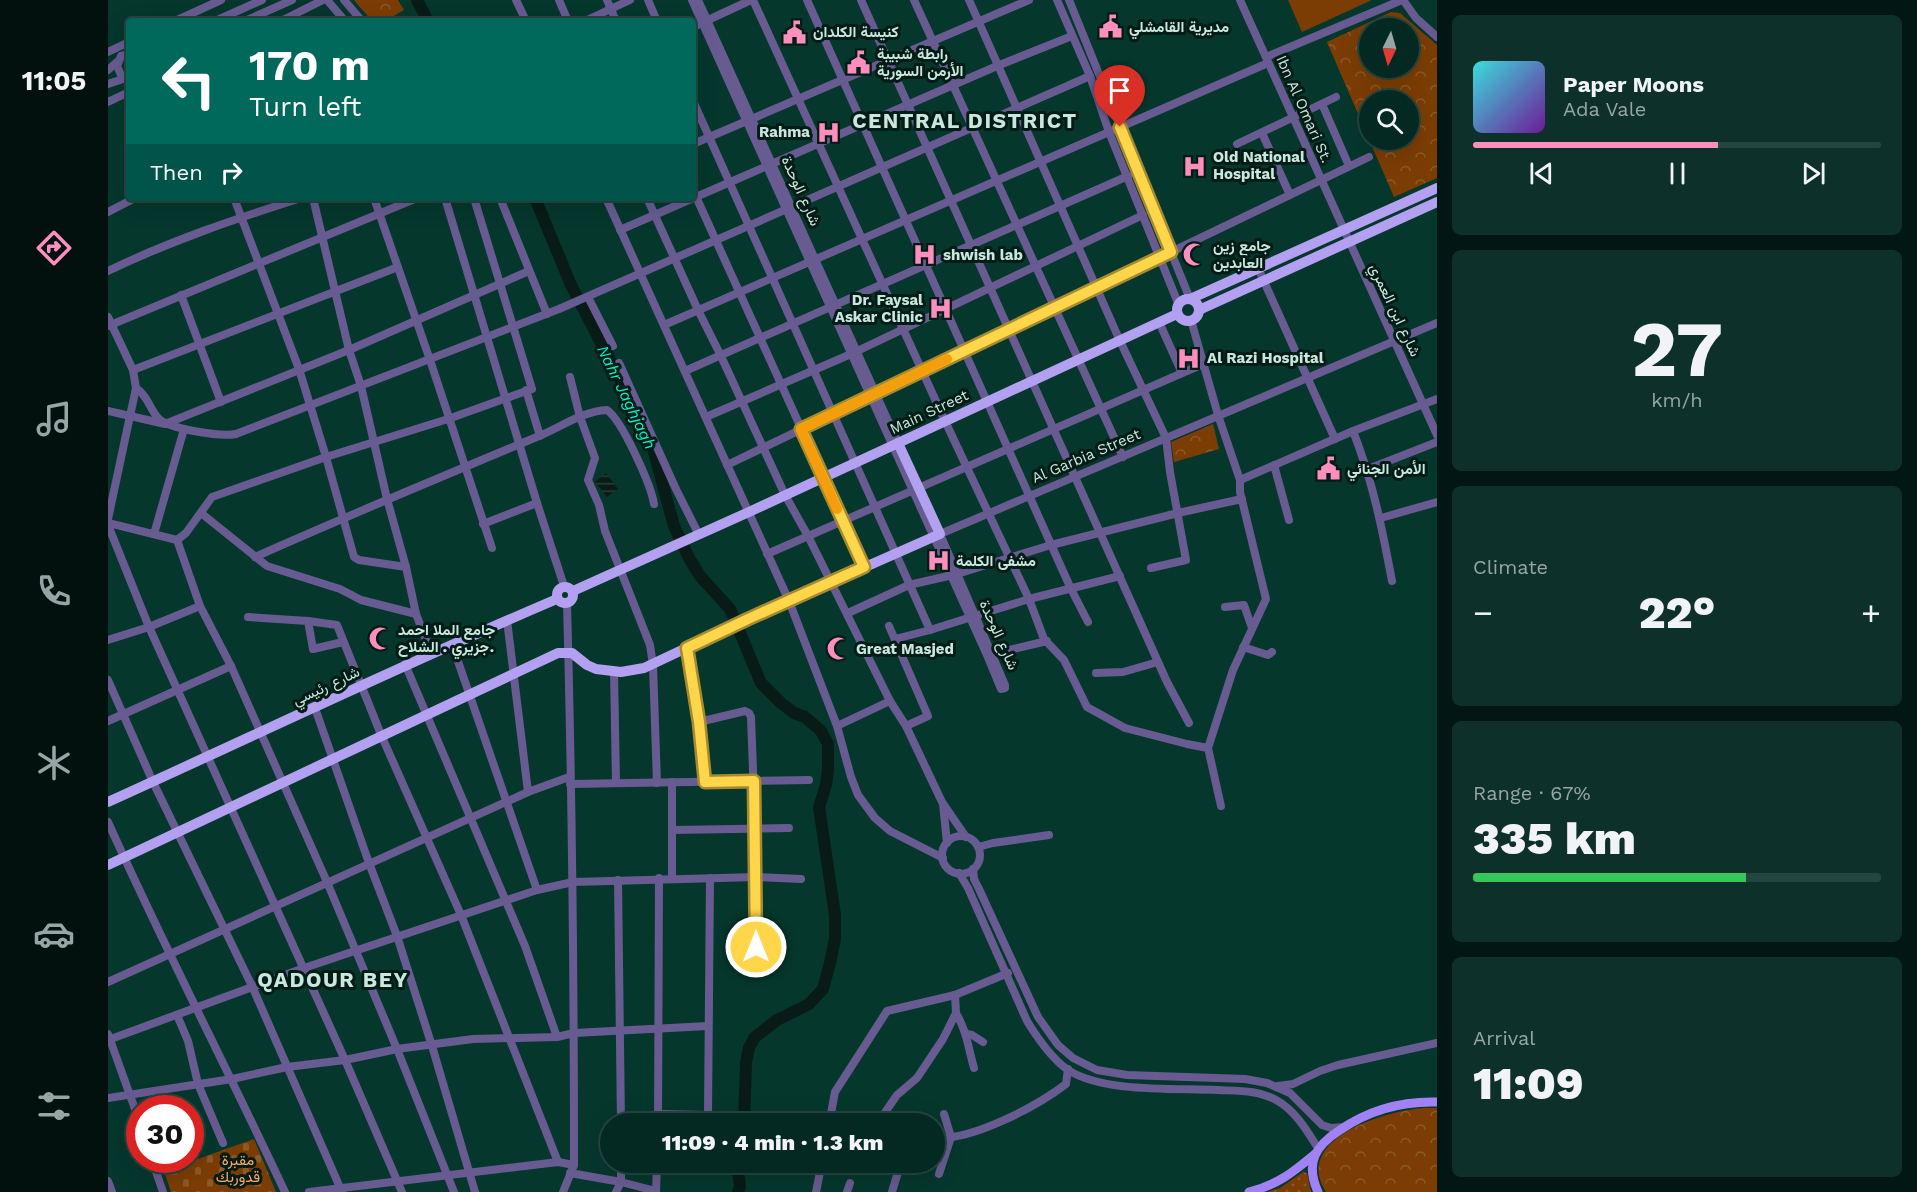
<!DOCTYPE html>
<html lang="en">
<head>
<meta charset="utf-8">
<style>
  body { margin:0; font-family:"Work Sans",Vazirmatn,sans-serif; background:#0d312a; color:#f1f3f6; height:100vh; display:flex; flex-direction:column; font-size:22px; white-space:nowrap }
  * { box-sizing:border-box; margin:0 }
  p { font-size:20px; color:#97a6a5 }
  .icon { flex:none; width:33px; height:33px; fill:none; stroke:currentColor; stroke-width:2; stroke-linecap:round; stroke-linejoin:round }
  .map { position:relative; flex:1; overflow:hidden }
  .side { display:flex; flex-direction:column; gap:15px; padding:15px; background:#021713; width:480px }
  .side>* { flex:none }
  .top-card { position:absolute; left:18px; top:18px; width:570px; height:183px; border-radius:6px; box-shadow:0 6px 24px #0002,0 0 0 2px #254540; background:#00695c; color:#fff; overflow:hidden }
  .needle { width:39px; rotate:185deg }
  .buttons { position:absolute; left:1251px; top:18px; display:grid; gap:12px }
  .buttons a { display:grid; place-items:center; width:60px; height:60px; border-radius:50%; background:#042922; box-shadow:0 6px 24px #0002,0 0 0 2px #254540; font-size:30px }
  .speed { position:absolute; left:18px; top:1095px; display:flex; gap:12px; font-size:30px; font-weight:700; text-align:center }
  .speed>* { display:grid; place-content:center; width:78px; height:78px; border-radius:50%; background:#042922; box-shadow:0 6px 24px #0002,0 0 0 2px #254540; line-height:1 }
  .speed .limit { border:9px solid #d22; background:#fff; color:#111 }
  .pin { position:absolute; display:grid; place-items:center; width:51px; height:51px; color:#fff; margin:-62px -26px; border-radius:50% 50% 50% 0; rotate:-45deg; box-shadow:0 0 6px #0007 }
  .pin .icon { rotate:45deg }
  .me { position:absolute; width:66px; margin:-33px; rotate:0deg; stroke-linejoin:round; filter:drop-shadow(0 0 4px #0008) }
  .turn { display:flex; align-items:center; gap:21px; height:126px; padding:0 24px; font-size:27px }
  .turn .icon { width:78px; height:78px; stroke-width:2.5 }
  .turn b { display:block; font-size:42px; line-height:51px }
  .then { display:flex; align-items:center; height:57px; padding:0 24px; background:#0003; gap:12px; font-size:22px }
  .big { font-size:45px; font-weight:800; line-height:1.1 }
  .side .tile { flex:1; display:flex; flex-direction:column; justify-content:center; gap:9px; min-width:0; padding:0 21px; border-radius:9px; background:#0d312a }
  .side .dial { align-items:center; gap:0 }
  .dial b { font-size:78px; line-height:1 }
  .song { display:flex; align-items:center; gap:18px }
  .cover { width:72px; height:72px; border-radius:9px; background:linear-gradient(135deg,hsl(180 70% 55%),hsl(280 70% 35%)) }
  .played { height:6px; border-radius:3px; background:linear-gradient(90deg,#fe8ebd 60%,#254540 60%) }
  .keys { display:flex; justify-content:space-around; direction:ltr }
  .heat { display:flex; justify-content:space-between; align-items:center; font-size:33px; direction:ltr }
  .charge { height:9px; border-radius:4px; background:linear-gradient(90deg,#34c759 67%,#254540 0) }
  .trip { position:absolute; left:492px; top:1113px; width:345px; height:60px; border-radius:30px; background:#042922; box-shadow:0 6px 24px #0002,0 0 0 2px #254540; font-weight:800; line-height:60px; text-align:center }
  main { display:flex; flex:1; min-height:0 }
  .tab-bar { display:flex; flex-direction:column; width:108px; justify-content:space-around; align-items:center; background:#02100e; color:#97a6a5 }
  .tab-bar .icon { width:42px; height:42px }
  .tab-bar .active { color:#fe8ebd }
  .tab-bar b { font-size:27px; color:#f1f3f6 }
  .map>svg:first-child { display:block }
  .grass { fill:url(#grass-dots) }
  .cemetery { fill:url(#cemetery-stones) }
  .park { fill:url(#park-crowns); fill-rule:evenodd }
  .pitch { fill:#7b3d04 }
  .water { fill:url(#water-rules) }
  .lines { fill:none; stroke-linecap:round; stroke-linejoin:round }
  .river { stroke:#091b16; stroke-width:12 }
  .minor { stroke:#685b91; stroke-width:8 }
  .major { stroke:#a182f4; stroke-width:9 }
  .highway { stroke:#b3a0f1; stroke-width:10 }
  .route-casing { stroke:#a68a30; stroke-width:15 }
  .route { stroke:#ffd54a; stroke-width:10 }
  .slow { stroke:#f59e0b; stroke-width:10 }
  .labels { text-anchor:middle; stroke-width:6; stroke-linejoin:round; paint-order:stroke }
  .poi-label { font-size:15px; font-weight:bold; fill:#c9e7dd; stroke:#031c16; text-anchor:start }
  .street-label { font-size:15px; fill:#c9e7dd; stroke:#031c16 }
  .park-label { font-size:15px; fill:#ffa76a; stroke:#031c16 }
  .water-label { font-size:16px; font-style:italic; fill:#06f2c8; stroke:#031c16 }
  .district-label { font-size:21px; font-weight:bold; letter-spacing:1.5px; fill:#c9e7dd; stroke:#031c16 }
</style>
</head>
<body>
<main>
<nav class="tab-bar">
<b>11:05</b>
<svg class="icon active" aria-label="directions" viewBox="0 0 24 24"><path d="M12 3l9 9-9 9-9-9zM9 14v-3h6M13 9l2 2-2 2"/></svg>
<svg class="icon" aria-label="music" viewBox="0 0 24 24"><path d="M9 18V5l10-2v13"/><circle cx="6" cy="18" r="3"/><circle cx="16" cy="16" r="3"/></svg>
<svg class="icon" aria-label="phone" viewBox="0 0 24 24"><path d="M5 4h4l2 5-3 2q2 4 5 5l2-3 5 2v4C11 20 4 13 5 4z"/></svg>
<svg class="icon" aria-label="climate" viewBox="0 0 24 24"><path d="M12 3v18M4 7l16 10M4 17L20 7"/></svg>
<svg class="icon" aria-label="car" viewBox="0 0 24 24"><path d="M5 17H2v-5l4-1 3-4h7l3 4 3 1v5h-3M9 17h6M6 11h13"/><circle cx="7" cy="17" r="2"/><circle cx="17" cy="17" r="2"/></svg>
<svg class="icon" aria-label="filters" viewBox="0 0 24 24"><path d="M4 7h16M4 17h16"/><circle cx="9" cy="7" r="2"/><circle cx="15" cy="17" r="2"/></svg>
</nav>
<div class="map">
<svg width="1329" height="1192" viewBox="0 0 1329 1192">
  <defs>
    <pattern id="grass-dots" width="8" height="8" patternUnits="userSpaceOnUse" patternTransform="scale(1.5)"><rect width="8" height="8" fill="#7b3d04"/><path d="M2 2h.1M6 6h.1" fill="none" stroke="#8c5928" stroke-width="1.8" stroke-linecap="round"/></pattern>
    <pattern id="cemetery-stones" width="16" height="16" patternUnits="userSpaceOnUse" patternTransform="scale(1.5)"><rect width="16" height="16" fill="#7b3d04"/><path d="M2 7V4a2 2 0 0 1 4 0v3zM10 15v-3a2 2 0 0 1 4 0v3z" fill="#8c5928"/></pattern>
    <pattern id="park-crowns" width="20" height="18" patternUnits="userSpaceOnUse" patternTransform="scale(1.5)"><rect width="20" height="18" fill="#7b3d04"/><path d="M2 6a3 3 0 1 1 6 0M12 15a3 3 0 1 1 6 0" fill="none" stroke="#8c5928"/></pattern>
    <pattern id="water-rules" width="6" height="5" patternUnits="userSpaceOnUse" patternTransform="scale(1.5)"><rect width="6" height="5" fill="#091b16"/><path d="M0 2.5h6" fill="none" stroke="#2c3c37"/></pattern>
  </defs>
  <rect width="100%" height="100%" fill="#05372d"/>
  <!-- grass -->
  <path class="grass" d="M1195 1172 1199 1173 1203 1192H1159L1172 1188Z"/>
  <!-- cemetery -->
  <path class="cemetery" d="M146 1139 168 1192H63L56 1171Z"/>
  <!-- park -->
  <g class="park">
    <path d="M246 0H290L296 10 277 21H264Z"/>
    <path d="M1283 12 1292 13 1329 45V178L1286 197 1219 42ZM1262 28H1300V68H1262ZM1300 100V140H1262V100Z"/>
    <path d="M1105 424 1111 449 1066 462 1063 442Z"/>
    <path d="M1317 1108H1329V1192H1218C1183 1138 1280 1110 1317 1108Z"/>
  </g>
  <!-- pitch -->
  <path class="pitch" d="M1180 0H1264L1194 32Z"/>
  <!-- water -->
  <path class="water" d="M498 473 510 489 499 497 487 482Z"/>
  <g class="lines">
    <!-- river -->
    <g class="river">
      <path d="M309 0 320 21"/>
      <path d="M427 198 463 285 516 387 528 416 544 445 566 526 581 558 592 576 622 609 653 683 673 703 686 713 697 717 713 731 720 744V770L718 785 711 807 727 915V939L722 963 715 989 701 1004 669 1020 646 1038 641 1048 638 1063 636 1124"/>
      <path d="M629 1162 632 1187 630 1192"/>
    </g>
    <!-- minor -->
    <g class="minor">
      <path d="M219 0 237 21"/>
      <path d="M236 0 254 21"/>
      <path d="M408 0 418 21"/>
      <path d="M451 0 460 21"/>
      <path d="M499 0 508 21"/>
      <path d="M540 0 549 21"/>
      <path d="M584 0 879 655 893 689 897 688V685L832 534 1329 323"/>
      <path d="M590 0 790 443"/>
      <path d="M645 0 837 421 921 599 936 639 956 660 979 707 1017 728 1079 744 1100 748 1113 806"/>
      <path d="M699 0 963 589 980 622"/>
      <path d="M753 0 1059 682 1081 723"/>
      <path d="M806 0 1015 457"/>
      <path d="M861 0 1012 341 1058 438 1062 472 1078 560 1043 568"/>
      <path d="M949 0 982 76 1001 132 1070 303"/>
      <path d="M961 0 1082 299"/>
      <path d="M1132 0 1329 435"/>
      <path d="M1295 0 1308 18 1329 37"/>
      <path d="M67 21 113 0"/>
      <path d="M107 21 154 0"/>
      <path d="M137 21 184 0"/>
      <path d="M173 21 215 0"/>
      <path d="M477 21 522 0"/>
      <path d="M585 27 643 0"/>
      <path d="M0 52 21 42"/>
      <path d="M21 54 13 56 9 66 13 75 21 78"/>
      <path d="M1158 57 1294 0"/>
      <path d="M0 70 9 62"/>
      <path d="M0 84 18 78"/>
      <path d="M585 101 822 630"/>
      <path d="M0 102 21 92"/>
      <path d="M1214 104 1241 166"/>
      <path d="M1154 133 1182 195"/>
      <path d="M585 144 921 0"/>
      <path d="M1129 144 1228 97"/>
      <path d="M585 190 756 567"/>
      <path d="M126 198 191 369 218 457 246 557 251 560 298 567"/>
      <path d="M205 198 241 350 253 386 279 499 298 567 308 614 323 653"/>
      <path d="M266 198 322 360 384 548"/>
      <path d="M337 198 429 503 456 586"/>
      <path d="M392 198 439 314"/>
      <path d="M498 198 681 601 729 726 743 777 750 795 767 818 782 831 835 858"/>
      <path d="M539 198 590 310 612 354 677 495 700 536 782 701 798 726 834 802 858 837"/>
      <path d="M0 212 27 198"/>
      <path d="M512 230 889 66 964 36"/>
      <path d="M1150 268 1227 439"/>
      <path d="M0 271C62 241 127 219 193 198"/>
      <path d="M73 295 113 402"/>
      <path d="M480 297 505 346"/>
      <path d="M0 317 25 370 28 388 0 519"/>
      <path d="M1083 320 1110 415 1132 480V492L1158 599 1125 670 1100 748"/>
      <path d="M1051 322 1074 373"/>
      <path d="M556 325 1160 63"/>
      <path d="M0 326 309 198"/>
      <path d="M511 363 567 487 591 535"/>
      <path d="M25 370 290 267"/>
      <path d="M577 371 1020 176"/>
      <path d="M462 377 472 417 487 458 480 480 491 505 497 531 542 645 545 665 549 783"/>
      <path d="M28 388C40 396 41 408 50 418 60 429 113 437 128 434L451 309 982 76"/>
      <path d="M418 390 432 436"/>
      <path d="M0 411 57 424 241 350 421 271"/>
      <path d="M598 417 743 354 1035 215"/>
      <path d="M1245 431C1265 482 1274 528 1284 581"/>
      <path d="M619 465 1261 157"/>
      <path d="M1166 465 1181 520"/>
      <path d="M1260 469 1329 442"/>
      <path d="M1132 480 1245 431 1329 399"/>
      <path d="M93 513 159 566 232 589 253 600 308 614"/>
      <path d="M1273 518 1329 502"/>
      <path d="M0 523 69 540 78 533 104 497 218 457 340 419 424 389 366 198"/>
      <path d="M375 524 429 503"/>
      <path d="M0 525 41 627 237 1060 294 1192"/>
      <path d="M46 534 76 429"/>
      <path d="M69 540 92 606 123 666 219 882 289 1049 346 1192"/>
      <path d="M659 554 1095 364"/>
      <path d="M147 557C241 515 336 476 431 436 453 427 475 411 499 410 514 420 543 485 546 504"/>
      <path d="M1117 607 1136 605 1144 628"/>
      <path d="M740 613 801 585 849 574 943 545 1070 513 1134 499"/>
      <path d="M140 617 200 621 205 649 235 642"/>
      <path d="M399 620 420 792"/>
      <path d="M200 621 229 625 274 737 353 915 450 1162"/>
      <path d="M781 626 820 716 798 726"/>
      <path d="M787 639 822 630 921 599 1012 576"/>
      <path d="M0 640 41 627 92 606"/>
      <path d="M344 644 429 890"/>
      <path d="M1135 647 1160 655 1164 652"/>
      <path d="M580 648 591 722 597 782"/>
      <path d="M884 654 939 641"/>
      <path d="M297 664 417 946 449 1037"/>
      <path d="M506 671 508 783"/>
      <path d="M988 673 1015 672 1050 662"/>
      <path d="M0 680 45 782 144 986 234 1192"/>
      <path d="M207 708 261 863 289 936 324 1046 367 1192"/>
      <path d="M0 721 123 666"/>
      <path d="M591 722 637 711 641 713 643 717 649 877 648 970"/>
      <path d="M729 726 782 701"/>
      <path d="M462 784 701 780"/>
      <path d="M835 804 839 843"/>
      <path d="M0 822C56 947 119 1068 177 1192"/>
      <path d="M564 830 681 828"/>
      <circle cx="853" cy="855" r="19"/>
      <path d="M870 847 885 843 941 835"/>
      <path d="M865 869 866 879 871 889 930 1017 950 1045 965 1058 989 1070 1019 1075 1137 1079 1159 1083 1182 1093 1214 1125 1223 1128 1236 1127"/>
      <path d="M851 873 860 888 919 1021C930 1039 943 1058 960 1070 996 1093 1067 1088 1110 1090 1129 1091 1151 1090 1168 1100 1187 1110 1199 1131 1210 1148"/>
      <path d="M564 878V782"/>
      <path d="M510 880 513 1124"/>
      <path d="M0 982 420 792 461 777"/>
      <path d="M848 1013C859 1032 860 1047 866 1068"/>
      <path d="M69 1015 80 1041 90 1084 115 1143"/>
      <path d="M0 1034 32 1123"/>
      <path d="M859 1034 864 1035 875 1042"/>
      <path d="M0 1040 196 968 429 890 465 882 649 877 693 879"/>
      <path d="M1170 1086 1185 1084 1212 1071 1230 1065 1329 1043"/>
      <path d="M0 1098 124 1079 179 1067 237 1060 289 1049 365 1039 449 1037 466 1033 600 1026"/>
      <path d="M550 1114 600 1115 602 878"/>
      <path d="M550 1124 551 878"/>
      <path d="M721 1124 727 1092 779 1011 847 995 900 973"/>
      <path d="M769 1124 789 1095 809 1078 835 1039 848 1013 847 995"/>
      <path d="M826 1138C864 1141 929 1106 958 1084L960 1069"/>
      <path d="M44 1160 55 1192"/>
      <path d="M462 1173 513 1182 548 1191"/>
      <path d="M831 1174 843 1137 836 1114"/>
      <path d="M0 1181 4 1192"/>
      <path d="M201 1192 450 1162 466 1165"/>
      <path d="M455 1192 466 1165C466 978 464 790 459 603"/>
      <path d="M508 1192 513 1182V1162"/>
      <path d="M548 1192 549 1162"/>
      <path d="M708 1192 714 1162"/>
      <path d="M739 1192 742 1183"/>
      <path d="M784 1192 793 1162"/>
    </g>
    <!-- major -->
    <g class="major">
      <path d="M1141 1192C1171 1184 1184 1173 1207 1154"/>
      <path d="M1210 1192C1197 1163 1207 1146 1232 1130 1261 1110 1293 1101 1329 1102"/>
    </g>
    <!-- highway -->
    <g class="highway">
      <circle cx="1080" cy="310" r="11"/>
      <path d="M1082 299 1329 188"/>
      <path d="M1091 310 1329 202"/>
      <circle cx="457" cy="595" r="8"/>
      <path d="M465 591 641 512 1069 314"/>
      <path d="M0 802C150 734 298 663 449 599"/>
      <path d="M0 865 450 653H464L479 665 488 669 513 672 536 668 644 617 832 534 790 443"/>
    </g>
  </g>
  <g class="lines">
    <defs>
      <path id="route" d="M648 947 646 781 597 782 591 722 579 648 640 619 756 567 693 429 1063 252 1012 127"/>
    </defs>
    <!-- route casing -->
    <use href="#route" class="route-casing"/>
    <!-- route -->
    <use href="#route" class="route"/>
    <!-- slow -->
    <path class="slow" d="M729 509 693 429 839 359"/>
  </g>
  <!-- icons -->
  <defs>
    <symbol id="civic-bare" viewBox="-9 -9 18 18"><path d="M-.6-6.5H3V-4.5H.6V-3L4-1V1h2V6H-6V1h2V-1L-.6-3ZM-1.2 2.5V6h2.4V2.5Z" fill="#fe8ebd" stroke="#031c16" stroke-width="2.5" paint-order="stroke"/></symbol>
    <symbol id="hospital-bare" viewBox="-9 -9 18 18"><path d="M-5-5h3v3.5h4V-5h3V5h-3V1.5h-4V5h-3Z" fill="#fe8ebd" stroke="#031c16" stroke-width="2.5" paint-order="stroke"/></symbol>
    <symbol id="mosque-bare" viewBox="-9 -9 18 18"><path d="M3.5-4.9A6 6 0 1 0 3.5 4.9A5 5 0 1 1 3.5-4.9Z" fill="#fe8ebd" stroke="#031c16" stroke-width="2.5" paint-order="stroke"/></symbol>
  </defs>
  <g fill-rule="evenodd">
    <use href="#civic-bare" x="986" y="10" width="33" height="33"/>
    <use href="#civic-bare" x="670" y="16" width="33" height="33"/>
    <use href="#civic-bare" x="734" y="46" width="33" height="33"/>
    <use href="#hospital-bare" x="704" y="116" width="33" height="33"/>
    <use href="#hospital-bare" x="1070" y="150" width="33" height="33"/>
    <use href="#hospital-bare" x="800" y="238" width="33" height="33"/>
    <use href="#mosque-bare" x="1070" y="238" width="33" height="33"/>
    <use href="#hospital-bare" x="816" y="292" width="33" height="33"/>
    <use href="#hospital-bare" x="1064" y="342" width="33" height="33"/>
    <use href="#civic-bare" x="1204" y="452" width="33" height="33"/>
    <use href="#hospital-bare" x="814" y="544" width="33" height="33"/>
    <use href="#mosque-bare" x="256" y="622" width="33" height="33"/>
    <use href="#mosque-bare" x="714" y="632" width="33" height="33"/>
  </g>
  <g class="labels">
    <!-- poi labels -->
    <g class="poi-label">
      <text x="1021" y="32">مديرية القامشلي</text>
      <text x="705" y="37">كنيسة الكلدان</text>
      <text x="769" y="59">رابطة شبيبة<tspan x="769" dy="17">اﻷرمن السورية</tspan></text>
      <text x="702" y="137" text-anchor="end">Rahma</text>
      <text x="1105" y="162">Old National<tspan x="1105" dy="17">Hospital</tspan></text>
      <text x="1105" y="251">جامع زين<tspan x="1105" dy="17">العابدين</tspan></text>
      <text x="835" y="260">shwish lab</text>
      <text x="815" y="305" text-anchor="end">Dr. Faysal<tspan x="815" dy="17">Askar Clinic</tspan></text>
      <text x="1099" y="363">Al Razi Hospital</text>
      <text x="1239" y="474">الأمن الجنائي</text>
      <text x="848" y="566">مشفى الكلمة</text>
      <text x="290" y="635">جامع الملا احمد<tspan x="290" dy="17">جزيري . الشلاح.</tspan></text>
      <text x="748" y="654">Great Masjed</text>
    </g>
    <!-- street labels -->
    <g class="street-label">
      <text transform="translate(1196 109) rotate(66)" y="5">Ibn Al Omari St.</text>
      <text transform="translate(693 191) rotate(66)" y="5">شارع الوحدة</text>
      <text transform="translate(1287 310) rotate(65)" y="5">شارع ابن العمري</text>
      <text transform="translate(821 412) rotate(-25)" y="5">Main Street</text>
      <text transform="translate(978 456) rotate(-23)" y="5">Al Garbia Street</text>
      <text transform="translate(891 635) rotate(66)" y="5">شارع الوحدة</text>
      <text transform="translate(218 686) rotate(-25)" y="5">شارع رئيسي</text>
    </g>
    <!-- park labels -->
    <g class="park-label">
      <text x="130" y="1165">مقبرة<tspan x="130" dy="17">قدوربك</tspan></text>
    </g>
    <!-- water labels -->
    <g class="water-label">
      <text transform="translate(519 397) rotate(64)" y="6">Nahr Jaghjagh</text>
    </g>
    <!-- district labels -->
    <g class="district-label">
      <text x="857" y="128">CENTRAL DISTRICT</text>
      <text x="225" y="987">QADOUR BEY</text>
    </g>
  </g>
</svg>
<div class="buttons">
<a><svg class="needle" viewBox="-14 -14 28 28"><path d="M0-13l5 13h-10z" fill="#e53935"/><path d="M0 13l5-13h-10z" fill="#97a6a5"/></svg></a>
<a><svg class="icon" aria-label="search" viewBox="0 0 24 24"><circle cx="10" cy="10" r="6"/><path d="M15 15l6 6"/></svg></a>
</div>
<div class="speed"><div class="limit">30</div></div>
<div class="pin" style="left:1012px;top:127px;background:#d93025"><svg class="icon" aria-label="arrive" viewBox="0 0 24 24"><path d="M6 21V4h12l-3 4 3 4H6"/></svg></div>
<svg class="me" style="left:648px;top:947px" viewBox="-20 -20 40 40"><circle r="17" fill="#ffd54a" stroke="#fff" stroke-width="3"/><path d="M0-11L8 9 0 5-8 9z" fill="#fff"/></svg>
<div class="trip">11:09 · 4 min · 1.3 km</div>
<div class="top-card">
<div class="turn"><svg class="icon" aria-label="left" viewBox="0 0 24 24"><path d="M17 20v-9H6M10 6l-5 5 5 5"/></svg><div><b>170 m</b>Turn left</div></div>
<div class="then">Then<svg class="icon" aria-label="right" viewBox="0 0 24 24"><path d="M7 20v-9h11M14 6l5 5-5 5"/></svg></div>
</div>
</div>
<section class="side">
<div class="tile">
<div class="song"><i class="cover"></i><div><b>Paper Moons</b><p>Ada Vale</p></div></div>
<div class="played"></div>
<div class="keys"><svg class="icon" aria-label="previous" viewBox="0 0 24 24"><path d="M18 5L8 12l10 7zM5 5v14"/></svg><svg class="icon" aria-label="pause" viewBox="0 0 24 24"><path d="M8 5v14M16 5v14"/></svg><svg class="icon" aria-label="next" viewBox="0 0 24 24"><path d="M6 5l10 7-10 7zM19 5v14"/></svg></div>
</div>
<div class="tile dial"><b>27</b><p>km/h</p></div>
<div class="tile"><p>Climate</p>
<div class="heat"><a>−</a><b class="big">22°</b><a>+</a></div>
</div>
<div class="tile"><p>Range · 67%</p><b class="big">335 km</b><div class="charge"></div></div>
<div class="tile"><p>Arrival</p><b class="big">11:09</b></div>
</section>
</main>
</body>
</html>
